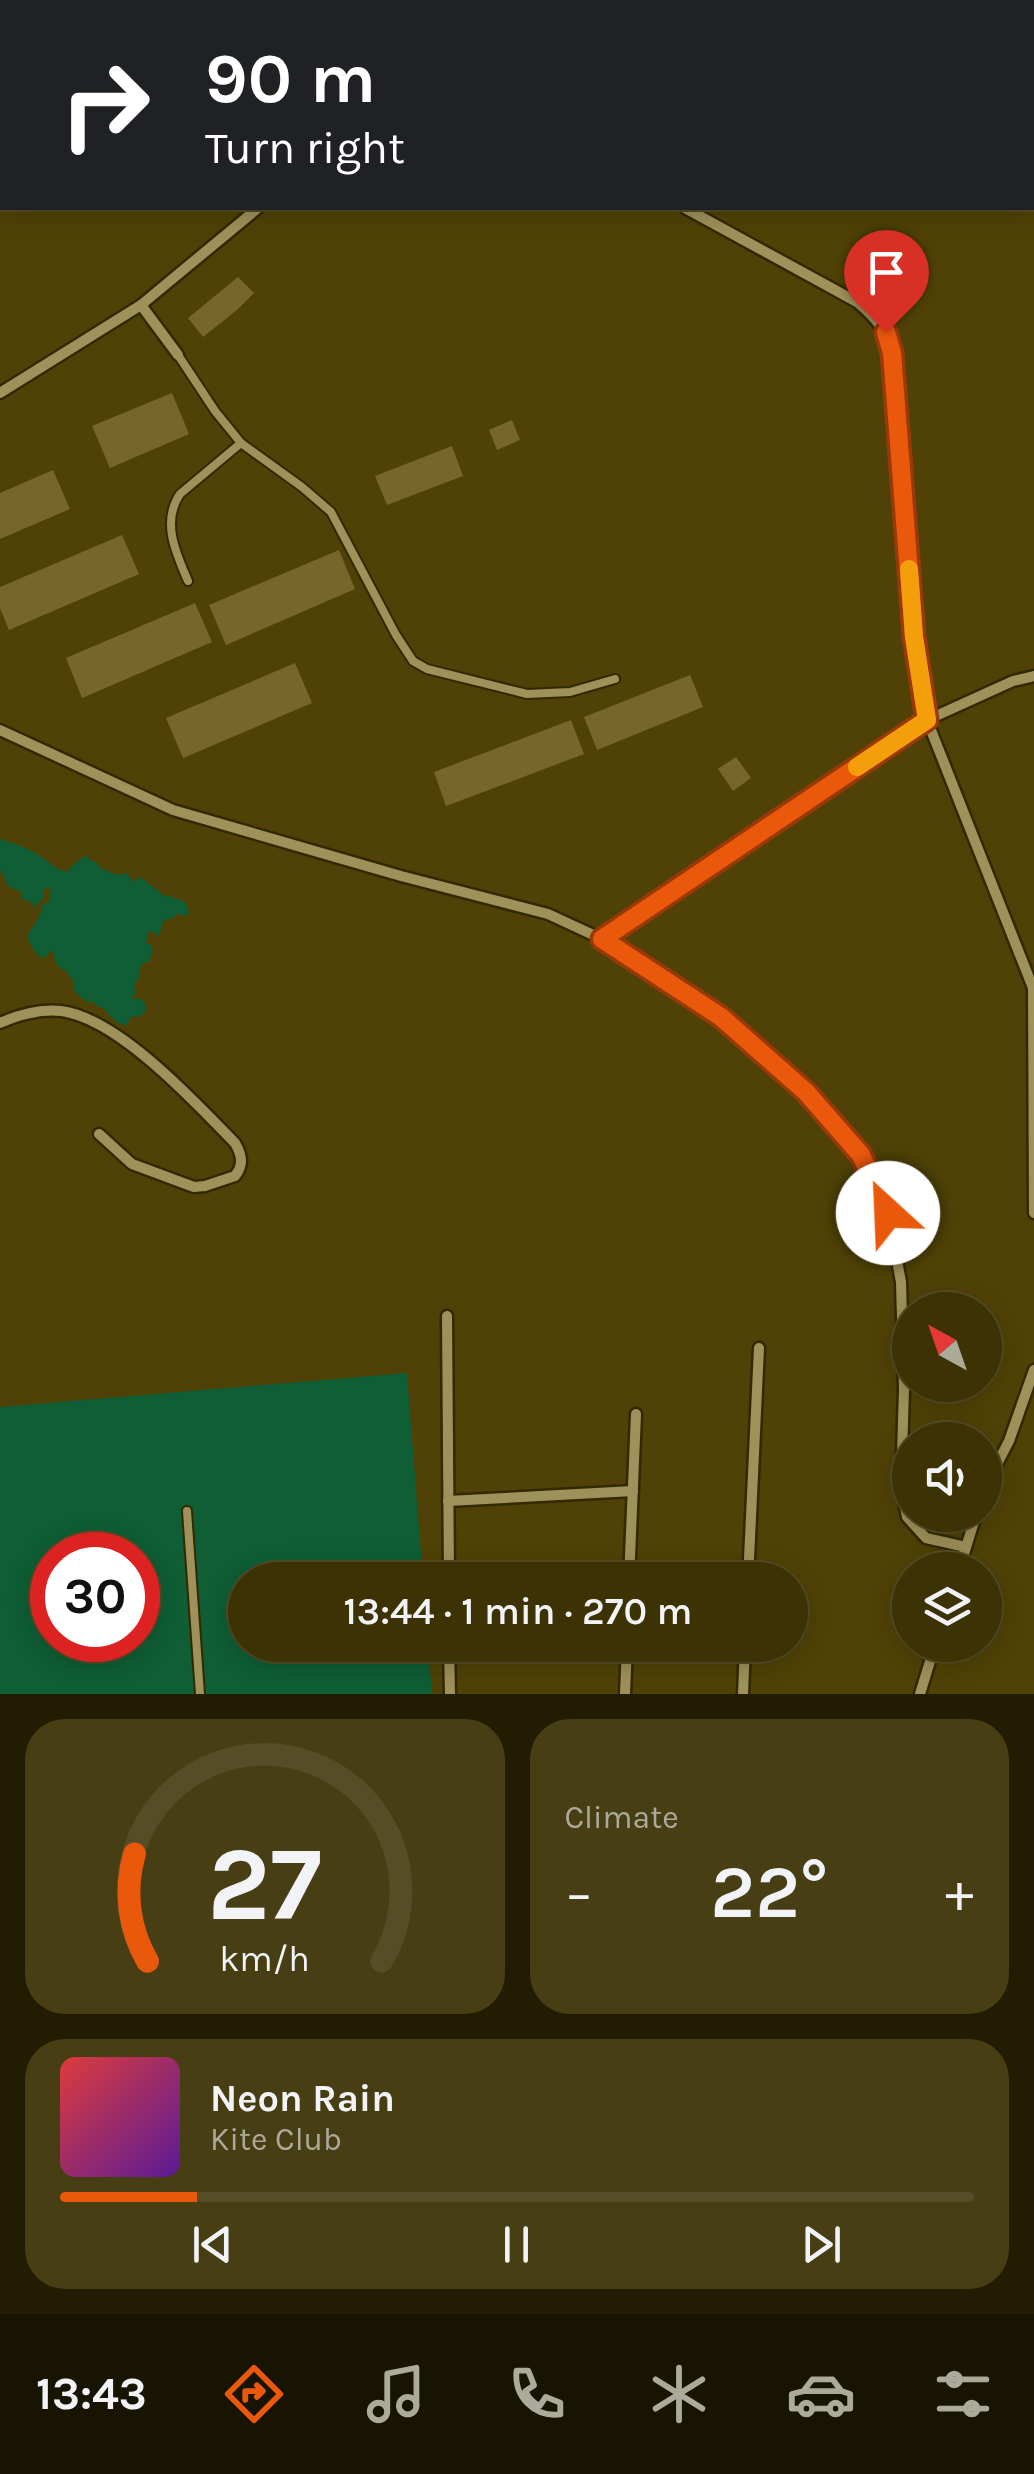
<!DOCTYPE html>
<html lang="en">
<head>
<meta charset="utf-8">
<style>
  body { margin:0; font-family:Karla,sans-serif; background:#473e13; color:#f1f3f6; height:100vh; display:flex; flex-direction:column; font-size:38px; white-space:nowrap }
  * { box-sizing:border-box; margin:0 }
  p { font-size:32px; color:#acaa9a }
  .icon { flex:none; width:55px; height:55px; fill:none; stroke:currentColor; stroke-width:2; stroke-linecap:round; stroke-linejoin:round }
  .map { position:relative; height:1694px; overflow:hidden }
  .panel { display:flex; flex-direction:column; gap:25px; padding:25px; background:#211c02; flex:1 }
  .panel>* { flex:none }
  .hud { position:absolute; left:0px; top:0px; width:1035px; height:210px; box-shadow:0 5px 25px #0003,0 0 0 2px #554d26; background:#202124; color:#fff; overflow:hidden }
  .needle { width:65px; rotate:320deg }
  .controls { position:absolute; left:892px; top:1292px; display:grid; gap:20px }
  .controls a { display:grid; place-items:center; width:110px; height:110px; border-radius:50%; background:#3c3204; box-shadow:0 5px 25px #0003,0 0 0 2px #554d26; font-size:50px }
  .speed { position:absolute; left:30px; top:1532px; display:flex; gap:20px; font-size:50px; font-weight:700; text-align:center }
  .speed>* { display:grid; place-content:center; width:130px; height:130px; border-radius:50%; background:#3c3204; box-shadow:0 5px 25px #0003,0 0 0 2px #554d26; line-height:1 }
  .speed .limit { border:15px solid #d22; background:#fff; color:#111 }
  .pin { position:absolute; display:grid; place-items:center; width:85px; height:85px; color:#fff; margin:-102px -42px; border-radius:50% 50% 50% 0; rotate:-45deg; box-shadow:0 0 10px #0007 }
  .pin .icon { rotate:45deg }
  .me { position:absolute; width:110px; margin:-55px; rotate:335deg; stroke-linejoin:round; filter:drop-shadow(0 0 8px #0008) }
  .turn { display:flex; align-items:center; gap:35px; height:210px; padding:0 40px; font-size:45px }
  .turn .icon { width:130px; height:130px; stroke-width:2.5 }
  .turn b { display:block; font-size:70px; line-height:85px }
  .big { font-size:75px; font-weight:600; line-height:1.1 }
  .panel .tile { flex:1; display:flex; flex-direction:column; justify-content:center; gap:15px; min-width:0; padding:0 35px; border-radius:40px; background:#473e13 }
  .panel .dial { align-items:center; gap:0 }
  .dial svg { height:260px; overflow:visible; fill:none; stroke:#554d26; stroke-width:7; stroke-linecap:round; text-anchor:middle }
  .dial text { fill:#f1f3f6; stroke:none }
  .song { display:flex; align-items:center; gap:30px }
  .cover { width:120px; height:120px; border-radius:15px; background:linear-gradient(135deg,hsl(0 70% 55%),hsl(270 70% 35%)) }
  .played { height:10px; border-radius:5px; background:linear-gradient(90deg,#ea580c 15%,#554d26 15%) }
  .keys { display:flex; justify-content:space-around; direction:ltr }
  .heat { display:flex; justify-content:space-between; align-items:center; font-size:55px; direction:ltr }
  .panel .tiles { flex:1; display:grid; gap:25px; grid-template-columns:1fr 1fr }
  .tile:last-child { grid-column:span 2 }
  .trip { position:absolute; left:228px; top:1562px; width:580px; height:100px; border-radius:50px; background:#3c3204; box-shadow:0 5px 25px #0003,0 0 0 2px #554d26; font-weight:600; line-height:100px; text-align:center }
  .menu { display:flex; height:160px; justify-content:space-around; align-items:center; background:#181402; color:#acaa9a }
  .menu .icon { width:70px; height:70px }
  .menu .selected { color:#ea580c }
  .menu b { font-size:45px; color:#f1f3f6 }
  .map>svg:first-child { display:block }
  .green { fill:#0f5e35; fill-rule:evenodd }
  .building { fill:#76662b }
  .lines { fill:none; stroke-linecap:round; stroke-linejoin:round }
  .service-casing { stroke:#332900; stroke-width:12 }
  .minor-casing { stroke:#332900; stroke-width:15 }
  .service { stroke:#9f915a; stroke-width:8 }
  .minor { stroke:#9f915a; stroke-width:10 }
  .route-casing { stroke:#983908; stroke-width:25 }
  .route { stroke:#ea580c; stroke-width:18 }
  .slow { stroke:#f59e0b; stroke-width:18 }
</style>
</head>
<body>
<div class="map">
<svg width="1034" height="1694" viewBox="0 0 1034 1694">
  <rect width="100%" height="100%" fill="#504206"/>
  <!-- green -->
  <g class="green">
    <path d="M0 839C13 843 29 848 40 856 52 864 55 870 70 872L69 868 86 855 90 860 98 863 99 868 119 875 125 873 130 876 132 882 140 877 166 897 171 895 174 899C184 898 188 905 189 914L184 916 178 913 175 917 163 921 159 936 150 931 147 934 148 940 145 943 151 945 153 951 150 957V962H144L139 970 140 976 134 986 136 992 132 999H141L146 1004 145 1012 139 1017 132 1016 127 1025C118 1025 109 1017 105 1009L97 1006 93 1002 85 1001 73 989 74 980 69 977 67 971C55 967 55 962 53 951L48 953 46 957 41 958C13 929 39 933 42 905L49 902 51 888 44 889V898L32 909 33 904 25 899 21 902 22 892 9 887 0 870Z"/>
    <path d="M407 1373 423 1580H245V1645H428L432 1694H0V1407ZM52 1555H138V1640H52Z"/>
  </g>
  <!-- building -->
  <g class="building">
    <path d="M238 277 254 293 237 310 203 337 188 318Z"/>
    <path d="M172 393 189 434 110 468 92 426Z"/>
    <path d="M512 420 520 440 497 450 489 430Z"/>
    <path d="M452 446 463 476 387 505 375 476Z"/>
    <path d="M53 470 70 509 0 539V493Z"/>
    <path d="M122 535 139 574 9 630 0 608V587Z"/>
    <path d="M339 550 355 589 226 645 209 605Z"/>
    <path d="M195 603 212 642 82 698 66 658Z"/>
    <path d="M295 663 312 703 183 758 166 718Z"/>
    <path d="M690 675 703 707 597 750 584 717Z"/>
    <path d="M571 720 584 754 446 806 434 772Z"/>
    <path d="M736 757 751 778 733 791 718 769Z"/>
  </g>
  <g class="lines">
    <defs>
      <g id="service">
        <path d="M178 355 215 411 241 443 302 487 331 512 396 635 413 661 427 669 527 694 570 692 615 679"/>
        <path d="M188 581C176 553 161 522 180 494L241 443"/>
        <path d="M187 1511 200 1694"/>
      </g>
      <g id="minor">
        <path d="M971 0 974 2"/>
        <path d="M467 2 469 0"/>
        <path d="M853 2 856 0"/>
        <path d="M1032 66 1034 67"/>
        <path d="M685 208 857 302C876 318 886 330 892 353L915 637 927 720 1033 988 1034 1213"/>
        <path d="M141 305 178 355"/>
        <path d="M0 393 141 305 258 208"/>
        <path d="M0 730 173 810 401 876 548 914 602 939 721 1017 806 1091 861 1155 888 1213 901 1282 904 1390 901 1486 907 1517 926 1538 966 1547"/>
        <path d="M602 939 927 720 1013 681 1034 676"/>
        <path d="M0 1023C20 1014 39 1009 61 1011 118 1018 195 1102 235 1143 242 1155 244 1165 235 1176L205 1186 194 1187 132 1164 99 1134"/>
        <path d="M447 1316 449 1580"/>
        <path d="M985 1487 1009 1441 1034 1370"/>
        <path d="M448 1501 633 1491"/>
        <path d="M959 1570 976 1515"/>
        <path d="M629 1580 636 1414"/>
        <path d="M748 1580 759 1348"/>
        <path d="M449 1645 450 1694"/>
        <path d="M625 1694 627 1645"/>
        <path d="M743 1694 745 1645"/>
        <path d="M920 1694 935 1645"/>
      </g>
    </defs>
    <!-- service casing -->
    <use href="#service" class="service-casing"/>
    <!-- minor casing -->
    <use href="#minor" class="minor-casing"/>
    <!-- service -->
    <use href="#service" class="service"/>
    <!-- minor -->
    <use href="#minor" class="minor"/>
  </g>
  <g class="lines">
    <defs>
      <path id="route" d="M886 332 892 353 914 637 927 720 602 939 721 1017 806 1092 861 1155 888 1213"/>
    </defs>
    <!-- route casing -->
    <use href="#route" class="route-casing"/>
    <!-- route -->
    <use href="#route" class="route"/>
    <!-- slow -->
    <path class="slow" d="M857 767 927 720 914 637 909 569"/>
  </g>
</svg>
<div class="controls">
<a><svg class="needle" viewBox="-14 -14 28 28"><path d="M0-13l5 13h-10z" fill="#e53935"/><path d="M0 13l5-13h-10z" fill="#acaa9a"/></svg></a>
<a><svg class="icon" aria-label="sound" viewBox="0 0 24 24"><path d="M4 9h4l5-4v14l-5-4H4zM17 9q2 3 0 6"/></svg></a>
<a><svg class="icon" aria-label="layers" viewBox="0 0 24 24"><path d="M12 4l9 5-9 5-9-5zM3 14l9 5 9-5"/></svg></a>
</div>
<div class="speed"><div class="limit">30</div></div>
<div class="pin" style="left:886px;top:332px;background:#d93025"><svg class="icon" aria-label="arrive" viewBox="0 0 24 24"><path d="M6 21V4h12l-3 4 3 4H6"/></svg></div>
<svg class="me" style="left:888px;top:1213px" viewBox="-20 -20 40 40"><circle r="19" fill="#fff"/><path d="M0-13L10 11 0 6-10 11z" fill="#ea580c"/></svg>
<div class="trip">13:44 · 1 min · 270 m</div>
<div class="hud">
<div class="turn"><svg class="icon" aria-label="right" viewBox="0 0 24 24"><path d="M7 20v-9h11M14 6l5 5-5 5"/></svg><div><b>90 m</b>Turn right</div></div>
</div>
</div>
<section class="panel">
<div class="tiles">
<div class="tile dial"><svg viewBox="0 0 100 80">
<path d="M14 69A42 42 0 1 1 86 69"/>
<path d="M14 69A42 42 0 0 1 10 36" stroke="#ea580c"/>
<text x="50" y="56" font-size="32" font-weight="700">27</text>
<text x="50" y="72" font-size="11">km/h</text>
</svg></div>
<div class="tile"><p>Climate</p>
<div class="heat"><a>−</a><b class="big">22°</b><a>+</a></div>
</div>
<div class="tile">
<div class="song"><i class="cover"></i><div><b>Neon Rain</b><p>Kite Club</p></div></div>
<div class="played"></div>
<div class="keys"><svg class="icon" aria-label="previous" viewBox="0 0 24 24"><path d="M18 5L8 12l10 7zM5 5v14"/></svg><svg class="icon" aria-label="pause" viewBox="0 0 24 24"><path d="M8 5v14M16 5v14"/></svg><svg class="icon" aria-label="next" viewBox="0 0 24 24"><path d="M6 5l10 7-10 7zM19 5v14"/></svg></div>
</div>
</div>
</section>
<nav class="menu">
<b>13:43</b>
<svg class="icon selected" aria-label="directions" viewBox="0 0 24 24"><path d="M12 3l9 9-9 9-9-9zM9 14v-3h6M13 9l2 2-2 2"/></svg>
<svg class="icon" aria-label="music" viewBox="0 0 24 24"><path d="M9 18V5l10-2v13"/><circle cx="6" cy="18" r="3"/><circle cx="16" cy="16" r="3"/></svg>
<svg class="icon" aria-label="phone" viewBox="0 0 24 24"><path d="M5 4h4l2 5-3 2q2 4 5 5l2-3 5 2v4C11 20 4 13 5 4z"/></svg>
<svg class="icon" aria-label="climate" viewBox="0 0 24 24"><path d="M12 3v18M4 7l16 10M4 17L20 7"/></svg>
<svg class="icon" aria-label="car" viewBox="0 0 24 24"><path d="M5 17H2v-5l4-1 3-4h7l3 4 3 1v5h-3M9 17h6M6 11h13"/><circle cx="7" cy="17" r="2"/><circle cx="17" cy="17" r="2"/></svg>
<svg class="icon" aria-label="filters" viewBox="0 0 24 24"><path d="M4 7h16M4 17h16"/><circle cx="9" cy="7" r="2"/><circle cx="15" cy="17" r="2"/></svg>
</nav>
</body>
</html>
